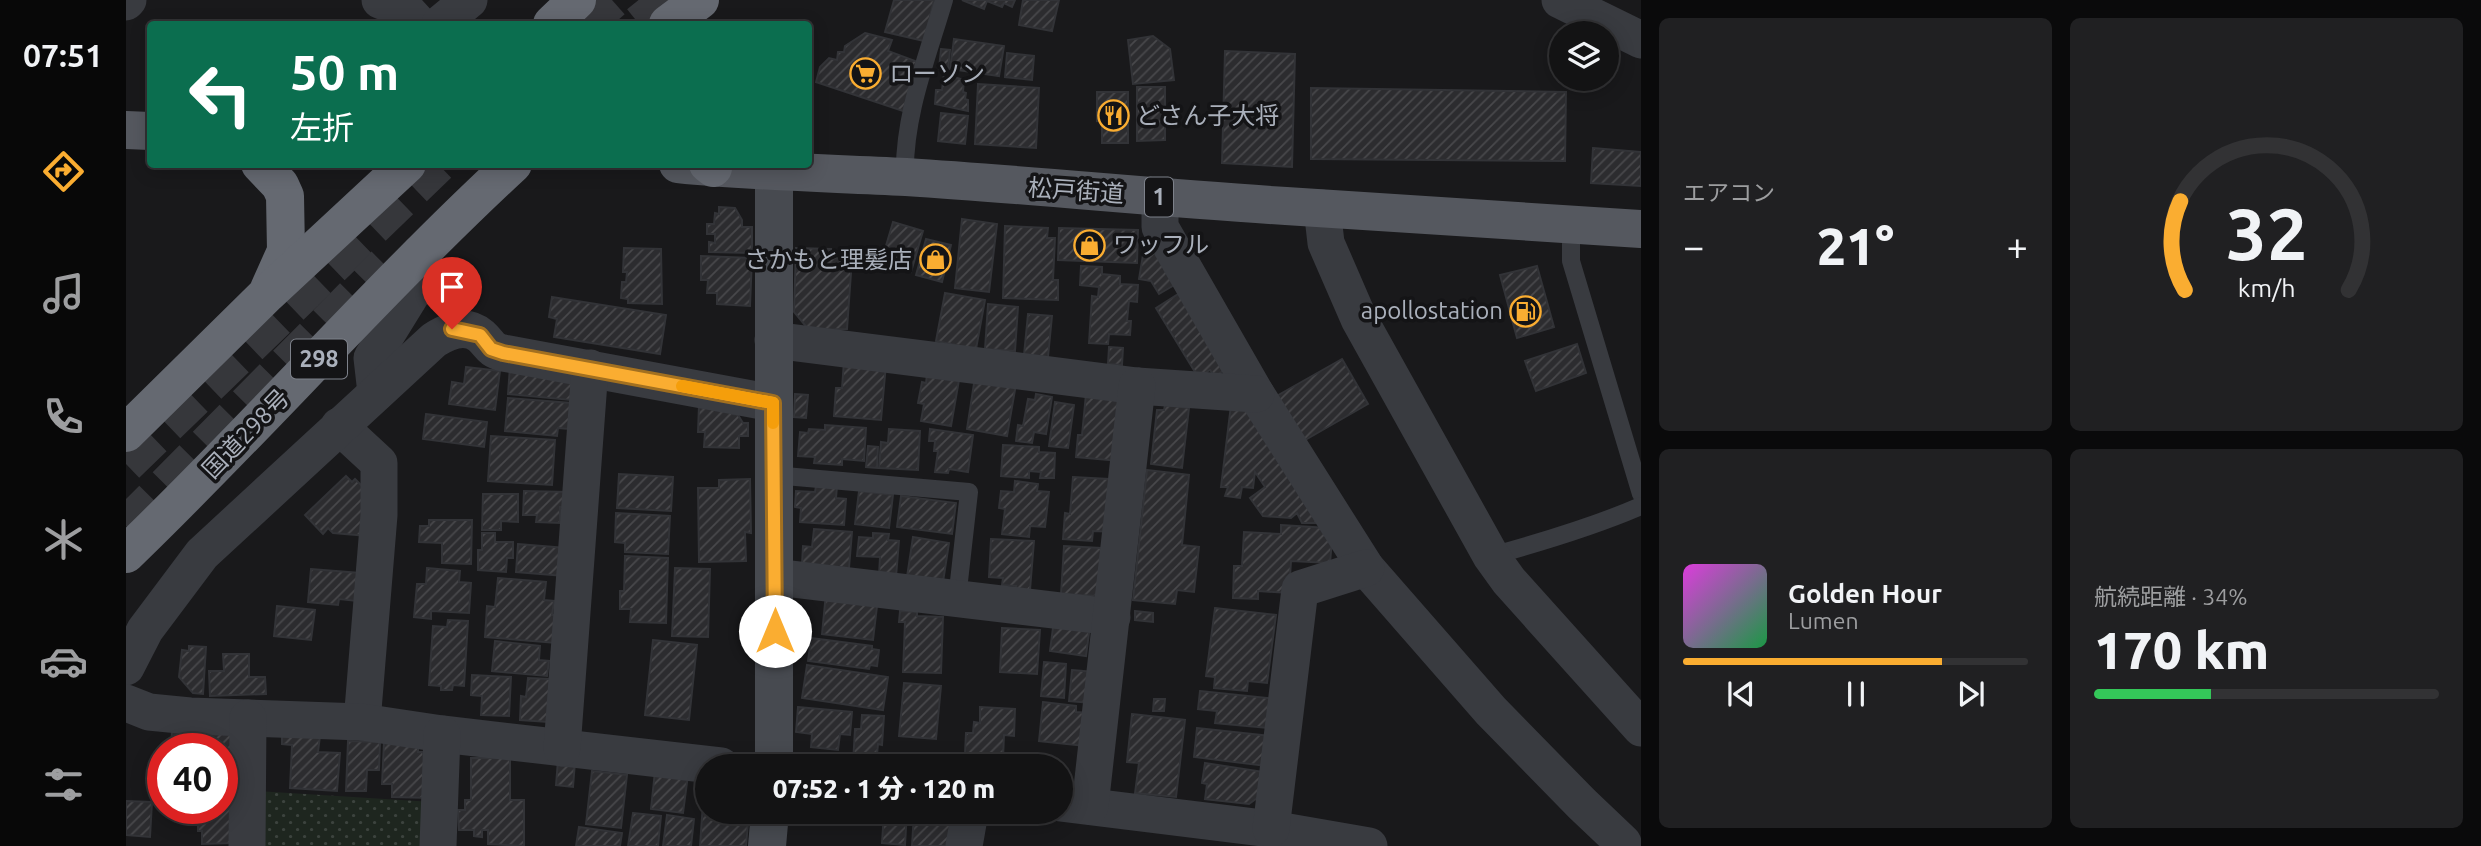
<!DOCTYPE html>
<html lang="ja">
<head>
<meta charset="utf-8">
<style>
  body { margin:0; font-family:Ubuntu,"Noto Sans JP",sans-serif; background:#202022; color:#f1f3f6; height:100vh; display:flex; flex-direction:column; font-size:26px; white-space:nowrap }
  * { box-sizing:border-box; margin:0 }
  p { font-size:23px; color:#9d9ea0 }
  .icon { flex:none; width:38px; height:38px; fill:none; stroke:currentColor; stroke-width:2; stroke-linecap:round; stroke-linejoin:round }
  .map { position:relative; flex:1; overflow:hidden }
  .panel { display:flex; flex-direction:column; gap:18px; padding:18px; background:#0a0a0b; width:840px }
  .panel>* { flex:none }
  .guide { position:absolute; left:21px; top:21px; width:665px; height:147px; border-radius:7px; box-shadow:0 4px 18px #0003,0 0 0 2px #323234; background:#0b6e4f; color:#fff; overflow:hidden }
  .tools { position:absolute; left:1423px; top:21px; display:grid; gap:14px }
  .tools a { display:grid; place-items:center; width:70px; height:70px; border-radius:50%; background:#131314; box-shadow:0 4px 18px #0003,0 0 0 2px #323234; font-size:35px }
  .speed { position:absolute; left:21px; top:733px; display:flex; gap:14px; font-size:35px; font-weight:700; text-align:center }
  .speed>* { display:grid; place-content:center; width:91px; height:91px; border-radius:50%; background:#131314; box-shadow:0 4px 18px #0003,0 0 0 2px #323234; line-height:1 }
  .speed .limit { border:10px solid #d22; background:#fff; color:#111 }
  .pin { position:absolute; display:grid; place-items:center; width:60px; height:60px; color:#fff; margin:-72px -30px; border-radius:50% 50% 50% 0; rotate:-45deg; box-shadow:0 0 7px #0007 }
  .pin .icon { rotate:45deg }
  .me { position:absolute; width:77px; margin:-38px; rotate:0deg; stroke-linejoin:round; filter:drop-shadow(0 0 5px #0008) }
  .turn { display:flex; align-items:center; gap:24px; height:147px; padding:0 28px; font-size:32px }
  .turn .icon { width:91px; height:91px; stroke-width:2.5 }
  .turn b { display:block; font-size:49px; line-height:60px }
  .big { font-size:52px; font-weight:800; line-height:1.1 }
  .panel .tile { flex:1; display:flex; flex-direction:column; justify-content:center; gap:10px; min-width:0; padding:0 24px; border-radius:10px; background:#202022 }
  .panel .dial { align-items:center; gap:0 }
  .dial svg { height:182px; overflow:visible; fill:none; stroke:#323234; stroke-width:7; stroke-linecap:round; text-anchor:middle }
  .dial text { fill:#f1f3f6; stroke:none }
  .song { display:flex; align-items:center; gap:21px }
  .cover { width:84px; height:84px; border-radius:10px; background:linear-gradient(135deg,hsl(300 70% 55%),hsl(140 70% 35%)) }
  .played { height:7px; border-radius:4px; background:linear-gradient(90deg,#faad31 75%,#323234 75%) }
  .keys { display:flex; justify-content:space-around; direction:ltr }
  .heat { display:flex; justify-content:space-between; align-items:center; font-size:38px; direction:ltr }
  .charge { height:10px; border-radius:5px; background:linear-gradient(90deg,#34c759 34%,#323234 0) }
  .panel .tiles { flex:1; display:grid; gap:18px; grid-template-columns:repeat(2,1fr) }
  .trip { position:absolute; left:569px; top:754px; width:378px; height:70px; border-radius:35px; background:#131314; box-shadow:0 4px 18px #0003,0 0 0 2px #323234; font-weight:800; line-height:70px; text-align:center }
  main { display:flex; flex:1; min-height:0 }
  .tabs { display:flex; flex-direction:column; width:126px; justify-content:space-around; align-items:center; background:#080808; color:#9d9ea0 }
  .tabs .icon { width:49px; height:49px }
  .tabs .selected { color:#faad31 }
  .tabs b { font-size:32px; color:#f1f3f6 }
  .map>svg:first-child { display:block }
  .park { fill:url(#park-dots) }
  .building { fill:url(#building-hatch); stroke:#323337; stroke-width:2 }
  .lines { fill:none; stroke-linecap:round; stroke-linejoin:round }
  .highway-tunnel { stroke:#36373b; stroke-width:38; stroke-dasharray:38 19; stroke-linecap:butt }
  .lane { stroke:#393b40; stroke-width:18 }
  .street { stroke:#393b40; stroke-width:37 }
  .secondary { stroke:#474a50; stroke-width:38 }
  .primary { stroke:#55585f; stroke-width:38 }
  .highway { stroke:#656971; stroke-width:38 }
  .route-casing { stroke:#a27020; stroke-width:18 }
  .route { stroke:#faad31; stroke-width:12 }
  .slow { stroke:#f59e0b; stroke-width:12 }
  .labels { text-anchor:middle; stroke-width:7; stroke-linejoin:round; paint-order:stroke }
  .shield { fill:#141416; stroke:#7d818a; stroke-width:2 }
  .shield-label { font-size:23px; font-weight:bold; fill:#aab0bb }
  .poi-label { font-size:24px; fill:#aab0bb; stroke:#141416; text-anchor:start }
  .street-label { font-size:24px; fill:#aab0bb; stroke:#141416 }
</style>
</head>
<body>
<main>
<nav class="tabs">
<b>07:51</b>
<svg class="icon selected" aria-label="directions" viewBox="0 0 24 24"><path d="M12 3l9 9-9 9-9-9zM9 14v-3h6M13 9l2 2-2 2"/></svg>
<svg class="icon" aria-label="music" viewBox="0 0 24 24"><path d="M9 18V5l10-2v13"/><circle cx="6" cy="18" r="3"/><circle cx="16" cy="16" r="3"/></svg>
<svg class="icon" aria-label="phone" viewBox="0 0 24 24"><path d="M5 4h4l2 5-3 2q2 4 5 5l2-3 5 2v4C11 20 4 13 5 4z"/></svg>
<svg class="icon" aria-label="climate" viewBox="0 0 24 24"><path d="M12 3v18M4 7l16 10M4 17L20 7"/></svg>
<svg class="icon" aria-label="car" viewBox="0 0 24 24"><path d="M5 17H2v-5l4-1 3-4h7l3 4 3 1v5h-3M9 17h6M6 11h13"/><circle cx="7" cy="17" r="2"/><circle cx="17" cy="17" r="2"/></svg>
<svg class="icon" aria-label="filters" viewBox="0 0 24 24"><path d="M4 7h16M4 17h16"/><circle cx="9" cy="7" r="2"/><circle cx="15" cy="17" r="2"/></svg>
</nav>
<div class="map">
<svg width="1515" height="846" viewBox="0 0 1515 846">
  <defs>
    <pattern id="park-dots" width="8" height="8" patternUnits="userSpaceOnUse" patternTransform="scale(1.75)"><rect width="8" height="8" fill="#1e261f"/><path d="M2 2h.1M6 6h.1" fill="none" stroke="#3c433e" stroke-width="1.8" stroke-linecap="round"/></pattern>
    <pattern id="building-hatch" width="6" height="6" patternUnits="userSpaceOnUse" patternTransform="scale(1.75)"><rect width="6" height="6" fill="#2c2c2f"/><path d="M-1 1l2-2M0 6l6-6M5 7l2-2" fill="none" stroke="#48484b"/></pattern>
  </defs>
  <rect width="100%" height="100%" fill="#19191b"/>
  <!-- park -->
  <path class="park" d="M131 791 307 802 305 846H132Z"/>
  <!-- building -->
  <g class="building">
    <path d="M808 0 798 41 759 32 768 0Z"/>
    <path d="M836 0H889L886 7 878 3 876 7 861 1 858 9Z"/>
    <path d="M897 0H933L926 31 893 25Z"/>
    <path d="M739 33 766 40 762 51 792 62 777 111 690 82 694 67 703 58 711 60 712 52H718L719 46Z"/>
    <path d="M1027 36 1044 49 1048 80 1007 84 1002 40Z"/>
    <path d="M828 39 878 46 873 76 824 69Z"/>
    <path d="M815 49 824 50 822 71 813 69Z"/>
    <path d="M1099 51 1169 54 1166 167 1096 163Z"/>
    <path d="M881 53 908 56 906 80 879 77Z"/>
    <path d="M818 74 838 80 837 92 840 93 839 99 842 100V111L809 104 810 90H816Z"/>
    <path d="M852 84 913 88 910 148 849 144Z"/>
    <path d="M1011 87H1039V140L1011 141Z"/>
    <path d="M1185 88 1440 92 1439 161 1185 159Z"/>
    <path d="M971 92H1002V143H976V120L971 121Z"/>
    <path d="M815 113 842 116 839 144 812 141Z"/>
    <path d="M1467 148 1515 152V186L1465 183Z"/>
    <path d="M593 207 609 208 616 220V227H626V253L583 252V242L589 243V234H581V224H588L589 213 593 214Z"/>
    <path d="M836 219 871 224 863 292 829 288Z"/>
    <path d="M767 222 797 231 785 272 755 263Z"/>
    <path d="M879 226 922 228 921 238H929L927 280H932V300L877 298Z"/>
    <path d="M933 228 1012 230 1011 263 932 260Z"/>
    <path d="M1033 236 1057 280 1033 294 1025 281 1013 279 1019 243Z"/>
    <path d="M800 239 825 245 816 282 790 275Z"/>
    <path d="M498 248 535 249 536 304 502 303V299L495 298 496 282H500L501 272H497Z"/>
    <path d="M670 248 705 249V258L726 259 721 329 683 330 668 312Z"/>
    <path d="M575 256 626 258 624 306 591 304V293H581L582 280H575Z"/>
    <path d="M955 266 976 267V274L994 276V284L1012 285 1011 302 1003 301 1001 321H1005L1004 335 983 334 982 344 963 343 966 296 972 297 973 287 954 285Z"/>
    <path d="M1411 266 1428 327 1391 338 1374 275Z"/>
    <path d="M1057 291 1097 371 1089 376 1084 370 1072 377 1030 308Z"/>
    <path d="M819 293 859 300 850 349 810 341Z"/>
    <path d="M426 297 540 315 534 354 428 337 431 319 423 317Z"/>
    <path d="M862 304 892 307 889 351 859 349Z"/>
    <path d="M902 314 926 316 922 357 898 355Z"/>
    <path d="M1451 344 1460 373 1410 391 1399 361Z"/>
    <path d="M983 347 997 348 996 365 982 364Z"/>
    <path d="M1216 359 1242 404 1174 443 1147 398Z"/>
    <path d="M718 361 760 364 755 420 708 416 710 388H716Z"/>
    <path d="M384 366 447 382 445 400 382 394Z"/>
    <path d="M340 367 374 371 369 410 323 404 326 382 338 384Z"/>
    <path d="M801 374 833 380 825 426 795 421 798 404 792 403 796 382 800 383Z"/>
    <path d="M849 377 890 384 881 436 841 429Z"/>
    <path d="M669 394 682 395 680 418 668 417Z"/>
    <path d="M910 394 926 397 920 434 908 432 906 443 890 441 892 425 897 426 902 399 909 400Z"/>
    <path d="M960 394 994 400 993 461 950 457 952 435H956Z"/>
    <path d="M382 398 445 403 443 429 432 428 431 436 379 431Z"/>
    <path d="M929 402 948 405 942 448 923 446Z"/>
    <path d="M1128 403 1201 523H1176L1171 513 1165 518 1137 516 1124 498 1139 487 1129 472 1127 488 1116 487 1114 498 1099 496 1102 487H1095L1105 405Z"/>
    <path d="M573 405 606 406V414L612 415 617 423H622V436H613V448L578 447 579 432H572Z"/>
    <path d="M1039 405 1063 408 1056 468 1025 464 1031 410H1038Z"/>
    <path d="M300 414 361 422 358 447 297 439Z"/>
    <path d="M699 425 740 428 738 461 716 459V465L688 463 689 457 672 456 674 432 682 433 683 429 699 430Z"/>
    <path d="M763 429 794 431 792 470 753 468 755 442 762 443Z"/>
    <path d="M804 429 847 435 842 472 823 469 822 473 809 472 812 451H808L809 441H803Z"/>
    <path d="M365 436 429 440 426 485 362 481Z"/>
    <path d="M877 445 913 447V452L929 453 928 478H914L915 472 903 471V478L875 476Z"/>
    <path d="M742 446 752 447 751 468 740 467Z"/>
    <path d="M1021 470 1063 475 1056 545 1073 547 1068 592 1051 590 1049 604 1007 600Z"/>
    <path d="M493 474 547 477 545 511 491 508Z"/>
    <path d="M220 476 226 482 229 479 239 489 241 536 207 533 202 528 197 534 179 515Z"/>
    <path d="M947 477 983 479 989 532 967 531 966 541 937 539 939 513 944 514Z"/>
    <path d="M624 479 625 533 619 532 620 561 573 562 572 488H593V480Z"/>
    <path d="M889 481 912 484 911 491 923 492 919 527 904 526 903 537 876 534 879 509 873 508 875 491 888 492Z"/>
    <path d="M690 486 711 487 710 498 720 499 718 525 674 522 675 508 669 507 670 491 689 492Z"/>
    <path d="M398 491 444 492 443 507H434V523L410 522 411 515H397Z"/>
    <path d="M733 491 767 495 763 528 729 524Z"/>
    <path d="M357 494H392V522L375 521V530H356Z"/>
    <path d="M775 496 830 503 826 534 771 527Z"/>
    <path d="M490 513 544 516 542 554 499 552V543L489 542Z"/>
    <path d="M303 520H346L345 564 316 563V543L293 542 294 526H303Z"/>
    <path d="M1155 525 1202 528 1206 540 1204 563 1165 561 1163 593 1132 591V599L1107 598 1108 566H1116L1118 532 1155 534Z"/>
    <path d="M688 529 726 532 723 568 676 564 677 546 686 547Z"/>
    <path d="M356 533H369V542H387V558H381L380 572 352 570V550H356Z"/>
    <path d="M747 533 763 534 762 540 773 541 770 577 753 575 754 557 731 556 733 537 747 538Z"/>
    <path d="M787 537 823 543 817 582 781 577Z"/>
    <path d="M865 539 908 541 904 590 890 589V586L876 585 877 578 863 577Z"/>
    <path d="M392 544 440 548 438 576 390 572Z"/>
    <path d="M938 546 975 548 972 596 935 594Z"/>
    <path d="M499 556 542 558 540 623 504 622 505 609H494V591H498Z"/>
    <path d="M301 568 334 571 333 582 345 583 343 613 305 611V619L288 617 291 584H300Z"/>
    <path d="M549 568 584 569 582 637 546 636Z"/>
    <path d="M185 569 234 573 231 601 213 599 212 605 182 602Z"/>
    <path d="M372 578 420 582 418 600 428 601 426 615H432L430 643 359 637 361 606 369 607Z"/>
    <path d="M700 593 752 598 747 640 696 634Z"/>
    <path d="M151 606 189 610 185 640 148 636Z"/>
    <path d="M1089 608 1150 615 1141 683 1122 681 1121 691 1088 688 1089 677 1080 676Z"/>
    <path d="M774 611 791 612V616L817 617 815 673 777 672 779 622H773Z"/>
    <path d="M1009 611 1027 613V622L1009 620Z"/>
    <path d="M322 620 342 621 338 686 327 685 326 690H315V686L303 685 307 626 321 627Z"/>
    <path d="M928 620 964 625 960 656 924 651Z"/>
    <path d="M876 628 914 630 911 674 874 672Z"/>
    <path d="M685 638 746 646V649L753 650 751 666 744 665 743 669 682 661Z"/>
    <path d="M527 640 571 645 563 720 519 715Z"/>
    <path d="M369 641 414 646 413 660 423 661 421 676 366 671Z"/>
    <path d="M63 646 80 647 77 694 67 693 53 677 56 650 63 651Z"/>
    <path d="M97 654H123V677H139L140 694 84 696 83 671H98Z"/>
    <path d="M918 662 940 664 938 698 915 696Z"/>
    <path d="M681 665 762 677 757 710 676 698Z"/>
    <path d="M946 670 968 672 965 703 943 701Z"/>
    <path d="M346 675 385 677 383 716 355 715 356 696 345 695Z"/>
    <path d="M402 678 424 679 422 722 394 720 395 696 400 697Z"/>
    <path d="M778 683 815 686 810 739 773 736Z"/>
    <path d="M1074 691 1152 699 1142 728 1089 723 1091 711 1072 709Z"/>
    <path d="M1028 699H1039L1038 711H1027Z"/>
    <path d="M917 702 950 706V712L963 713 959 746 913 741Z"/>
    <path d="M672 707 726 712 724 735 714 734 712 750 685 747 686 734 670 732Z"/>
    <path d="M854 707 889 709 888 736 878 735 877 759 886 760V766H845L846 754 839 753 840 733H847L848 722 854 723Z"/>
    <path d="M1006 714 1059 720 1050 797 1009 793 1013 763 1001 762Z"/>
    <path d="M736 715 758 716 756 745 752 744 751 755H745V765L727 763 729 729H735Z"/>
    <path d="M1071 728 1144 736 1140 766 1068 757Z"/>
    <path d="M46 731 107 733 106 763H96V749H45Z"/>
    <path d="M156 734 194 736 192 752 214 753 211 791 164 788 166 745 156 744Z"/>
    <path d="M222 741 254 742 253 770H241L240 791H220Z"/>
    <path d="M258 742 292 747V752H297L305 798 266 797V784H256Z"/>
    <path d="M345 758H384V800H398V846L362 844V830H356V837L348 836V830H333L332 810H339V800H345Z"/>
    <path d="M432 760 449 762 447 787 430 785Z"/>
    <path d="M1079 763 1138 772 1134 796 1123 804 1079 799 1081 784 1076 783Z"/>
    <path d="M466 771 501 775 495 828 460 824Z"/>
    <path d="M529 771 562 775 557 813 525 809Z"/>
    <path d="M0 801 26 802 24 837 0 835Z"/>
    <path d="M577 803 581 804V812H623L620 846H574Z"/>
    <path d="M67 809H108V843L76 844V831H72V823H68Z"/>
    <path d="M758 812H781L779 845 756 843Z"/>
    <path d="M788 812H821L820 818 830 819 826 846H786Z"/>
    <path d="M507 813 535 816 532 846H502Z"/>
    <path d="M541 815 568 819 565 846H537Z"/>
    <path d="M453 827 496 833 494 846H450Z"/>
  </g>
  <g class="lines">
    <!-- highway-tunnel -->
    <g class="highway-tunnel">
      <path d="M459 24 486 0"/>
      <path d="M513 24 543 0"/>
      <path d="M0 464 312 164"/>
      <path d="M0 526 259 265"/>
    </g>
    <!-- lane -->
    <g class="lane">
      <path d="M779 177C777 117 801 58 818 0"/>
      <path d="M1445 225V261L1515 494"/>
      <path d="M647 475 843 492 831 599"/>
      <path d="M1365 556C1416 542 1467 527 1515 506"/>
    </g>
    <!-- street -->
    <g class="street">
      <path d="M254 0 281 11 293 24"/>
      <path d="M1434 0 1515 40"/>
      <path d="M0 2 2 0"/>
      <path d="M314 24 343 0"/>
      <path d="M1034 197V227L1130 394 1240 568 1365 711 1456 804 1497 843"/>
      <path d="M1196 208 1200 243 1233 319 1365 556 1383 581 1515 728"/>
      <path d="M647 340 1011 386 1130 394"/>
      <path d="M250 393 246 358 288 290V261"/>
      <path d="M213 426 253 463V515L236 722"/>
      <path d="M649 577 986 617"/>
      <path d="M0 667 19 630 76 554 308 340C322 331 340 323 355 336 365 345 363 349 377 353L647 403"/>
      <path d="M0 703 23 712 64 716 236 722 316 734 595 766"/>
      <path d="M436 748 464 368"/>
      <path d="M934 803 1145 829 1243 846"/>
      <path d="M964 806 1011 386"/>
      <path d="M1145 829 1174 589 1240 568"/>
      <path d="M121 846 122 718"/>
      <path d="M312 846 316 734"/>
      <path d="M838 846 844 812"/>
    </g>
    <!-- secondary -->
    <g class="secondary">
      <path d="M648 172V766"/>
      <path d="M641 846 644 812"/>
    </g>
    <!-- primary -->
    <g class="primary">
      <path d="M0 130 24 131"/>
      <path d="M552 164C628 172 704 173 780 177 907 185 1033 198 1160 206 1279 214 1397 222 1515 229"/>
    </g>
    <!-- highway -->
    <g class="highway">
      <path d="M426 24 451 0"/>
      <path d="M542 24 574 0"/>
      <path d="M134 164 154 185 159 196 160 251 143 289"/>
      <path d="M582 164 587 168"/>
      <path d="M0 433 141 294 281 164"/>
      <path d="M0 554C132 427 252 289 387 164"/>
    </g>
  </g>
  <g class="lines">
    <defs>
      <path id="route" d="M326 329 354 335 365 349 377 353 647 403 649 631"/>
    </defs>
    <!-- route casing -->
    <use href="#route" class="route-casing"/>
    <!-- route -->
    <use href="#route" class="route"/>
    <!-- slow -->
    <path class="slow" d="M556 386 647 403V423"/>
  </g>
  <!-- icons -->
  <defs>
    <symbol id="supermarket-ring" viewBox="-11 -11 22 22"><circle r="9.5" fill="#141416" stroke="#faad31" stroke-width="1.5"/><path d="M-6-5.5h2.5l.6 2H6L4.5 2H-2.5L-4.4-4H-6ZM-1.5 3.2a1.3 1.3 0 1 0 .1 0ZM3 3.2a1.3 1.3 0 1 0 .1 0Z" fill="#faad31"/></symbol>
    <symbol id="restaurant-ring" viewBox="-11 -11 22 22"><circle r="9.5" fill="#141416" stroke="#faad31" stroke-width="1.5"/><path d="M-5-6h1v4h1v-4h1v4h1v-4h1v5L-1.5 .5V6h-2V.5L-5-1ZM5-6V6H3V1.5H1.5Q1.5-4 5-6Z" fill="#faad31"/></symbol>
    <symbol id="shop-ring" viewBox="-11 -11 22 22"><circle r="9.5" fill="#141416" stroke="#faad31" stroke-width="1.5"/><path d="M-5-2.5h2.3a2.7 3.5 0 0 1 5.4 0H5L5.5 6h-11ZM-1.5-2.5h3a1.5 2.3 0 0 0-3 0Z" fill="#faad31"/></symbol>
    <symbol id="fuel-ring" viewBox="-11 -11 22 22"><circle r="9.5" fill="#141416" stroke="#faad31" stroke-width="1.5"/><path d="M-5.5-6h7V0h2V4h1.3V-2.5L3-4.5l.8-.8L6-3V5H2.5V1h-1V6h-7ZM-4.2-4.7v3.2H.2V-4.7Z" fill="#faad31"/></symbol>
  </defs>
  <g fill-rule="evenodd">
    <use href="#supermarket-ring" x="722" y="56" width="35" height="35"/>
    <use href="#restaurant-ring" x="970" y="98" width="35" height="35"/>
    <use href="#shop-ring" x="946" y="228" width="35" height="35"/>
    <use href="#shop-ring" x="792" y="242" width="35" height="35"/>
    <use href="#fuel-ring" x="1382" y="294" width="35" height="35"/>
  </g>
  <g class="labels">
    <!-- shield labels -->
    <g class="shield">
      <rect x="1019" y="177.5" width="28" height="39" rx="5"/>
      <rect x="165" y="339.5" width="56" height="39" rx="5"/>
    </g>
    <g class="shield-label">
      <text x="1033" y="205">1</text>
      <text x="193" y="367">298</text>
    </g>
    <!-- poi labels -->
    <g class="poi-label">
      <text x="763" y="82">ローソン</text>
      <text x="1010" y="124">どさん子大将</text>
      <text x="987" y="253">ワッフル</text>
      <text x="786" y="268" text-anchor="end">さかもと理髪店</text>
      <text x="1377" y="319" text-anchor="end">apollostation</text>
    </g>
    <!-- street labels -->
    <g class="street-label">
      <text transform="translate(950 191) rotate(4)" y="8">松戸街道</text>
      <text transform="translate(120 434) rotate(-46)" y="8">国道298号</text>
    </g>
  </g>
</svg>
<div class="tools">
<a><svg class="icon" aria-label="layers" viewBox="0 0 24 24"><path d="M12 4l9 5-9 5-9-5zM3 14l9 5 9-5"/></svg></a>
</div>
<div class="speed"><div class="limit">40</div></div>
<div class="pin" style="left:326px;top:329px;background:#d93025"><svg class="icon" aria-label="arrive" viewBox="0 0 24 24"><path d="M6 21V4h12l-3 4 3 4H6"/></svg></div>
<svg class="me" style="left:649px;top:631px" viewBox="-20 -20 40 40"><circle r="19" fill="#fff"/><path d="M0-13L10 11 0 6-10 11z" fill="#faad31"/></svg>
<div class="trip">07:52 · 1 分 · 120 m</div>
<div class="guide">
<div class="turn"><svg class="icon" aria-label="left" viewBox="0 0 24 24"><path d="M17 20v-9H6M10 6l-5 5 5 5"/></svg><div><b>50 m</b>左折</div></div>
</div>
</div>
<section class="panel">
<div class="tiles">
<div class="tile"><p>エアコン</p>
<div class="heat"><a>−</a><b class="big">21°</b><a>+</a></div>
</div>
<div class="tile dial"><svg viewBox="0 0 100 80">
<path d="M14 69A42 42 0 1 1 86 69"/>
<path d="M14 69A42 42 0 0 1 12 30" stroke="#faad31"/>
<text x="50" y="56" font-size="32" font-weight="700">32</text>
<text x="50" y="72" font-size="11">km/h</text>
</svg></div>
<div class="tile">
<div class="song"><i class="cover"></i><div><b>Golden Hour</b><p>Lumen</p></div></div>
<div class="played"></div>
<div class="keys"><svg class="icon" aria-label="previous" viewBox="0 0 24 24"><path d="M18 5L8 12l10 7zM5 5v14"/></svg><svg class="icon" aria-label="pause" viewBox="0 0 24 24"><path d="M8 5v14M16 5v14"/></svg><svg class="icon" aria-label="next" viewBox="0 0 24 24"><path d="M6 5l10 7-10 7zM19 5v14"/></svg></div>
</div>
<div class="tile"><p>航続距離 · 34%</p><b class="big">170 km</b><div class="charge"></div></div>
</div>
</section>
</main>
</body>
</html>
